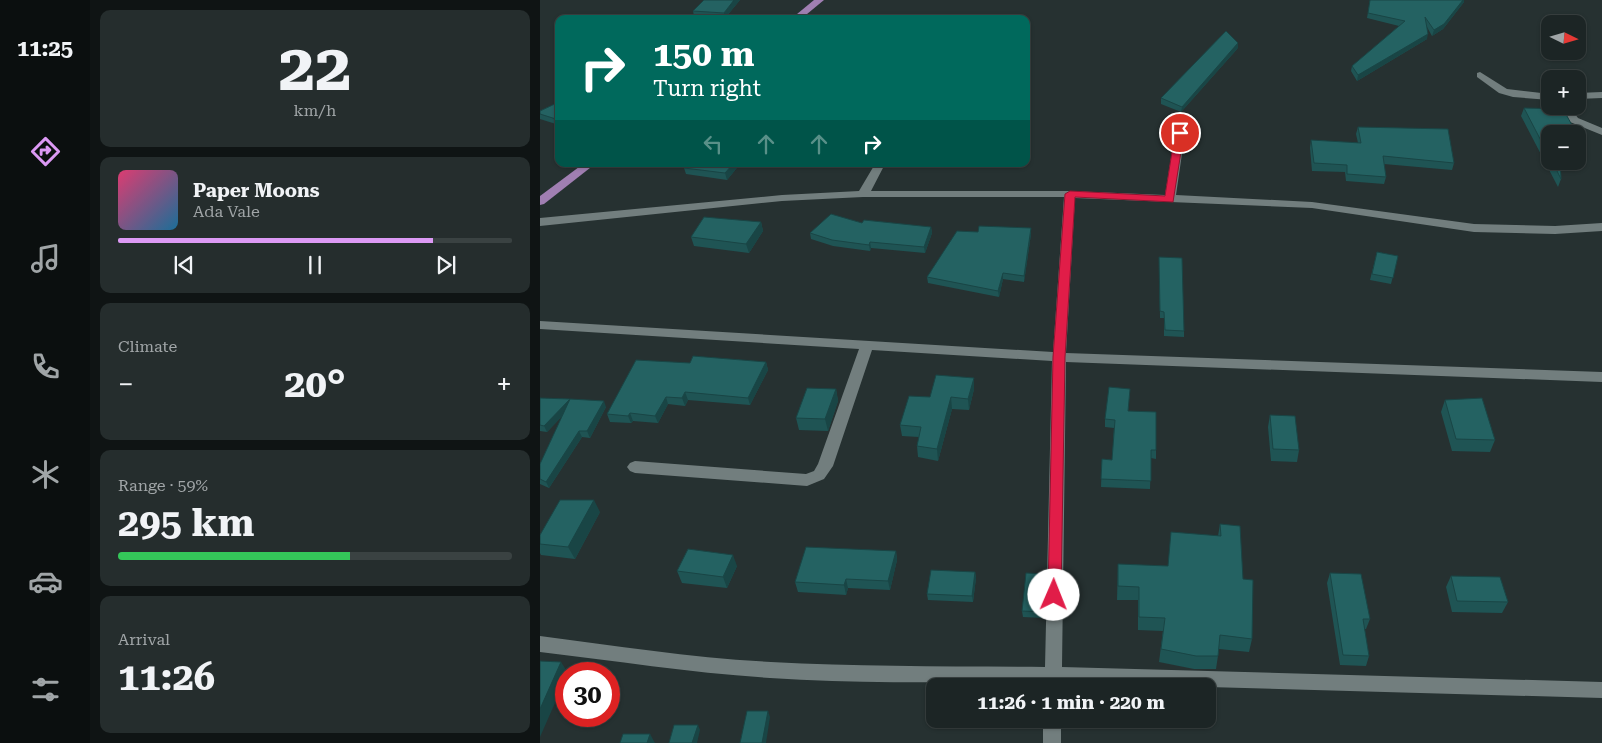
<!DOCTYPE html>
<html lang="en">
<head>
<meta charset="utf-8">
<style>
  body { margin:0; font-family:"Roboto Serif",serif; background:#252d2d; color:#f1f3f6; height:100vh; display:flex; flex-direction:column; font-size:19px; white-space:nowrap }
  * { box-sizing:border-box; margin:0 }
  p { font-size:16px; color:#a0a5a7 }
  .icon { flex:none; width:28px; height:28px; fill:none; stroke:currentColor; stroke-width:2; stroke-linecap:round; stroke-linejoin:round }
  .map { position:relative; flex:1; overflow:hidden }
  .sheet { display:flex; flex-direction:column; gap:10px; padding:10px; background:#0f1414; width:450px }
  .sheet>* { flex:none }
  .top-card { position:absolute; left:15px; top:15px; width:475px; height:152px; border-radius:10px; box-shadow:0 1px 4px #0004,0 0 0 1px #3a4242; background:#00695c; color:#fff; overflow:hidden }
  .needle { width:32px; rotate:95deg }
  .tools { position:absolute; left:1001px; top:15px; display:grid; gap:10px }
  .tools a { display:grid; place-items:center; width:45px; height:45px; border-radius:10px; background:#1c2525; box-shadow:0 1px 4px #0004,0 0 0 1px #3a4242; font-size:25px }
  .speed { position:absolute; left:15px; top:662px; display:flex; gap:10px; font-size:25px; font-weight:700; text-align:center }
  .speed>* { display:grid; place-content:center; width:65px; height:65px; border-radius:50%; background:#1c2525; box-shadow:0 1px 4px #0004,0 0 0 1px #3a4242; line-height:1 }
  .speed .limit { border:8px solid #d22; background:#fff; color:#111 }
  .pin { position:absolute; display:grid; place-items:center; width:42px; height:42px; color:#fff; margin:-21px; border:2px solid #fff; border-radius:50%; box-shadow:0 1px 5px #0007 }
  .me { position:absolute; width:55px; margin:-28px; rotate:1deg; stroke-linejoin:round; filter:drop-shadow(0 0 4px #0008) }
  .turn { display:flex; align-items:center; gap:18px; height:105px; padding:0 15px; font-size:22px }
  .turn .icon { width:65px; height:65px; stroke-width:2.5 }
  .turn b { display:block; font-size:35px; line-height:42px }
  .lanes { display:flex; align-items:center; height:48px; padding:0 15px; background:#0003; justify-content:center; gap:25px; direction:ltr }
  .lanes .off { opacity:.35 }
  .big { font-size:38px; font-weight:700; line-height:1.1 }
  .sheet .card { flex:1; display:flex; flex-direction:column; justify-content:center; gap:8px; min-width:0; padding:0 18px; border-radius:10px; background:#252d2d }
  .sheet .dial { align-items:center; gap:0 }
  .dial b { font-size:65px; line-height:1 }
  .song { display:flex; align-items:center; gap:15px }
  .cover { width:60px; height:60px; border-radius:8px; background:linear-gradient(135deg,hsl(340 70% 55%),hsl(200 70% 35%)) }
  .played { height:5px; border-radius:2px; background:linear-gradient(90deg,#dc99f4 80%,#3a4242 80%) }
  .keys { display:flex; justify-content:space-around; direction:ltr }
  .heat { display:flex; justify-content:space-between; align-items:center; font-size:28px; direction:ltr }
  .charge { height:8px; border-radius:4px; background:linear-gradient(90deg,#34c759 59%,#3a4242 0) }
  .trip { position:absolute; left:386px; top:678px; width:290px; height:50px; border-radius:10px; background:#1c2525; box-shadow:0 1px 4px #0004,0 0 0 1px #3a4242; font-weight:700; line-height:50px; text-align:center }
  main { display:flex; flex:1; min-height:0 }
  .tab-bar { display:flex; flex-direction:column; width:90px; justify-content:space-around; align-items:center; background:#0b0f0f; color:#a0a5a7 }
  .tab-bar .icon { width:35px; height:35px }
  .tab-bar .active { color:#dc99f4 }
  .tab-bar b { font-size:22px; color:#f1f3f6 }
  .map>svg:first-child { display:block }
  .lines { fill:none; stroke-linecap:round; stroke-linejoin:round }
  .minor { fill:#727e7e; fill-rule:evenodd }
  .primary { fill:#a07fb2; fill-rule:evenodd }
  .wall { fill:#1f5454 }
  .shaded-wall { fill:#194545 }
  .building { fill:#246262; stroke:#194545 }
  .route { fill:#e11d48; stroke:#92132f }
</style>
</head>
<body>
<main>
<nav class="tab-bar">
<b>11:25</b>
<svg class="icon active" aria-label="directions" viewBox="0 0 24 24"><path d="M12 3l9 9-9 9-9-9zM9 14v-3h6M13 9l2 2-2 2"/></svg>
<svg class="icon" aria-label="music" viewBox="0 0 24 24"><path d="M9 18V5l10-2v13"/><circle cx="6" cy="18" r="3"/><circle cx="16" cy="16" r="3"/></svg>
<svg class="icon" aria-label="phone" viewBox="0 0 24 24"><path d="M5 4h4l2 5-3 2q2 4 5 5l2-3 5 2v4C11 20 4 13 5 4z"/></svg>
<svg class="icon" aria-label="climate" viewBox="0 0 24 24"><path d="M12 3v18M4 7l16 10M4 17L20 7"/></svg>
<svg class="icon" aria-label="car" viewBox="0 0 24 24"><path d="M5 17H2v-5l4-1 3-4h7l3 4 3 1v5h-3M9 17h6M6 11h13"/><circle cx="7" cy="17" r="2"/><circle cx="17" cy="17" r="2"/></svg>
<svg class="icon" aria-label="filters" viewBox="0 0 24 24"><path d="M4 7h16M4 17h16"/><circle cx="9" cy="7" r="2"/><circle cx="15" cy="17" r="2"/></svg>
</nav>
<section class="sheet">
<div class="card dial"><b>22</b><p>km/h</p></div>
<div class="card">
<div class="song"><i class="cover"></i><div><b>Paper Moons</b><p>Ada Vale</p></div></div>
<div class="played"></div>
<div class="keys"><svg class="icon" aria-label="previous" viewBox="0 0 24 24"><path d="M18 5L8 12l10 7zM5 5v14"/></svg><svg class="icon" aria-label="pause" viewBox="0 0 24 24"><path d="M8 5v14M16 5v14"/></svg><svg class="icon" aria-label="next" viewBox="0 0 24 24"><path d="M6 5l10 7-10 7zM19 5v14"/></svg></div>
</div>
<div class="card"><p>Climate</p>
<div class="heat"><a>−</a><b class="big">20°</b><a>+</a></div>
</div>
<div class="card"><p>Range · 59%</p><b class="big">295 km</b><div class="charge"></div></div>
<div class="card"><p>Arrival</p><b class="big">11:26</b></div>
</section>
<div class="map">
<svg width="1062" height="743" viewBox="0 0 1062 743">
  <rect width="100%" height="100%" fill="#263131"/>
  <g class="lines">
    <!-- minor -->
    <g class="minor">
      <path d="M940 72 967 89 1010 94V100L973 97 959 93 937 77V73Z"/>
      <path d="M1062 92V98L1038 99V93Z"/>
      <path d="M1019 106H1029L1038 118 1062 128V135L1030 122Z"/>
      <path d="M640 130 645 133 636 195 772 202 934 224 1015 226 1062 223V231L1015 234 934 232 772 208 535 198 526 353 1062 372V382L526 362 522 667 1062 682V698L522 683V686H504V683C413 682 321 684 230 678 153 673 77 661 0 652V636C77 646 154 658 231 662 322 667 413 666 505 667L512 361 332 350 293 466 284 479 267 486 95 473 90 471 87 467 90 463 95 461 266 474 274 471 278 464 319 349 0 329V321L513 352 524 197H323L242 201 0 226V218L242 195 319 191 335 164H345L331 191H530L625 195 635 133Z"/>
      <rect x="503" y="719" width="18" height="24"/>
    </g>
    <!-- primary -->
    <g class="primary">
      <path d="M274 0H284L261 19H251Z"/>
      <path d="M43 164H55L4 204 0 205V196Z"/>
    </g>
  </g>
  <!-- wall -->
  <g class="wall">
    <path d="M200 0 185 18 154 16 153 11Z"/>
    <path d="M830 0 924 2 903 29 892 36 887 27V39L817 81 811 71 812 66 859 26 827 18Z"/>
    <path d="M698 48 641 112 621 104V98Z"/>
    <path d="M19 102V125L0 119V111Z"/>
    <path d="M984 108 1010 134V161H1020L1021 179 1018 187 981 116Z"/>
    <path d="M818 127 914 163 912 170 844 164 846 177 844 184 806 181 805 172 772 171 770 148 771 140 818 143 816 134Z"/>
    <path d="M1038 134 1040 139 1038 146Z"/>
    <path d="M147 164H228L226 166 200 164 187 180 146 174 144 168Z"/>
    <path d="M221 222 223 231 209 253 154 246 151 237Z"/>
    <path d="M322 223 391 227 392 233 385 253 331 248 330 251 293 246 271 239 270 233Z"/>
    <path d="M491 228V234L484 282 463 279 459 297 388 283 387 277 438 232Z"/>
    <path d="M837 252 858 256 851 284 830 280Z"/>
    <path d="M619 257 644 331V337L624 336V318H620Z"/>
    <path d="M226 362 228 370 210 405 148 400 145 406 128 404 118 423 93 421 91 423 70 422 67 414 150 363Z"/>
    <path d="M296 389 298 401 288 431 259 430 256 418Z"/>
    <path d="M434 389 429 410 412 409 398 461 378 457 377 446 379 437 362 436 360 425 390 397Z"/>
    <path d="M590 389 588 411 616 450V459L611 458 610 489 561 487 562 459 572 460 574 428 565 427V419Z"/>
    <path d="M0 398 66 407 50 438 42 437 9 488 0 484V464L23 415 7 432 0 431Z"/>
    <path d="M905 400 955 440 950 452 912 451 901 412Z"/>
    <path d="M730 415 759 450 757 462 731 461 728 427Z"/>
    <path d="M60 512 35 559 1 555 0 553V535Z"/>
    <path d="M680 524 703 579 712 639 709 652 679 649 676 669H654L619 662 623 631 598 630V600H577L578 564 628 566 678 536Z"/>
    <path d="M356 551 357 560 350 590 308 588 306 595 258 592 255 582Z"/>
    <path d="M197 566 187 588 142 583 137 571Z"/>
    <path d="M435 572 436 578 433 602 388 600 387 594Z"/>
    <path d="M790 573 830 619 826 629H824L829 656 826 666 800 665 787 583Z"/>
    <path d="M911 576 968 602 962 613 912 612 906 587Z"/>
    <path d="M505 580 504 618 483 617 482 611Z"/>
  </g>
  <!-- shaded-wall -->
  <g class="shaded-wall">
    <path d="M194 0H200L185 18 184 13Z"/>
    <path d="M923 0H924V2L903 29 892 36 894 30Z"/>
    <path d="M888 34 887 39 817 81 818 75Z"/>
    <path d="M698 43V48L641 112 642 107Z"/>
    <path d="M193 164H200L187 180 185 173Z"/>
    <path d="M221 222 223 231 209 253 206 244Z"/>
    <path d="M391 227 392 233 385 253 384 247Z"/>
    <path d="M491 228V234L484 282V276Z"/>
    <path d="M330 242 331 248 330 251 329 245Z"/>
    <path d="M463 273V279L459 297 458 291Z"/>
    <path d="M226 362 228 370 210 405 208 398Z"/>
    <path d="M434 378V389L429 410 428 399Z"/>
    <path d="M296 389 298 401 288 431 285 419Z"/>
    <path d="M145 392 148 400 145 406 142 398Z"/>
    <path d="M126 397 128 404 118 423 115 416Z"/>
    <path d="M411 397 412 409 398 461 397 449Z"/>
    <path d="M30 399 33 405 7 432 4 426Z"/>
    <path d="M64 401 66 407 50 438 47 431Z"/>
    <path d="M90 413 93 421 91 423 88 416Z"/>
    <path d="M39 431 42 437 9 488 6 482Z"/>
    <path d="M54 500 60 512 35 559 28 547Z"/>
    <path d="M356 551 357 560 350 590 348 581Z"/>
    <path d="M193 555 197 566 187 588 183 577Z"/>
    <path d="M435 572 436 578 433 602 432 596Z"/>
    <path d="M306 579 308 588 306 595 304 585Z"/>
    <path d="M21 662 28 673V674H26V678L0 737V709Z"/>
    <path d="M228 711 230 717 226 743H222Z"/>
    <path d="M158 725 160 730 157 743H152Z"/>
    <path d="M110 734 115 743H107Z"/>
  </g>
  <!-- building -->
  <g class="building">
    <path d="M164 0H194L184 13 153 11Z"/>
    <path d="M830 0H923L904 24 894 30 885 17 888 34 818 75 812 66 865 21 828 13Z"/>
    <path d="M686 31 698 43 642 107 621 98Z"/>
    <path d="M19 102V120L0 114V111Z"/>
    <path d="M984 108 1023 109 1037 134H1010V158Z"/>
    <path d="M818 127 908 129 914 163 843 156 846 177 807 174V165L774 163 771 140 821 143Z"/>
    <path d="M1012 161H1020L1021 179Z"/>
    <path d="M147 164H193L185 173 144 168Z"/>
    <path d="M291 214 322 223 324 220 391 227 384 247 330 242 329 245 292 240 270 233Z"/>
    <path d="M164 217 221 222 206 244 151 237Z"/>
    <path d="M439 226 491 228 484 276 463 273 458 291 387 277 417 231 438 232Z"/>
    <path d="M837 252 858 256 853 278 832 274Z"/>
    <path d="M619 257 642 258 644 331 625 330 624 312 620 311Z"/>
    <path d="M153 356 226 362 208 398 145 392 142 398 126 397 115 416 90 413 88 416 67 414 96 360 150 363Z"/>
    <path d="M396 375 434 378 428 399 411 397 397 449 377 446 381 427 360 425 369 396 390 397Z"/>
    <path d="M569 387 590 389 588 411 616 412V450H611V481L561 479 562 459 572 460 575 420 565 419Z"/>
    <path d="M267 388 296 389 285 419 256 418Z"/>
    <path d="M0 398 30 399 4 426 0 425Z"/>
    <path d="M942 398 955 440 916 439 905 400Z"/>
    <path d="M30 399 64 401 47 431H39L6 482 0 479V464Z"/>
    <path d="M730 415 755 416 759 450 733 449Z"/>
    <path d="M20 500H54L28 547 0 544V535Z"/>
    <path d="M680 524 700 526 703 579 713 580 712 639 680 635 678 656H656L621 649 625 618 599 617V587L578 586V564L628 566 631 532 681 536Z"/>
    <path d="M266 547 356 551 348 581 306 579 304 585 255 582Z"/>
    <path d="M148 549 193 555 183 577 137 571Z"/>
    <path d="M391 570 435 572 432 596 387 594Z"/>
    <path d="M486 573 505 574 504 612 482 611Z"/>
    <path d="M790 573 821 574 830 619H823L829 656 803 655Z"/>
    <path d="M911 576 960 577 968 602 917 601Z"/>
    <path d="M0 661 21 662 0 709Z"/>
    <path d="M207 711H228L222 743H200Z"/>
    <path d="M134 725H158L152 743H129Z"/>
    <path d="M83 734H110L107 743H80Z"/>
  </g>
  <!-- route -->
  <path class="route" d="M640 130 644 133 633 202 535 197 525 357 521 595 519 599 514 601 510 599 508 595 513 357 525 194 530 191 625 196 635 133Z"/>
</svg>
<div class="tools">
<a><svg class="needle" viewBox="-14 -14 28 28"><path d="M0-13l5 13h-10z" fill="#e53935"/><path d="M0 13l5-13h-10z" fill="#a0a5a7"/></svg></a>
<a>+</a>
<a>−</a>
</div>
<div class="speed"><div class="limit">30</div></div>
<div class="pin" style="left:640px;top:133px;background:#d93025"><svg class="icon" aria-label="arrive" viewBox="0 0 24 24"><path d="M6 21V4h12l-3 4 3 4H6"/></svg></div>
<svg class="me" style="left:514px;top:595px" viewBox="-20 -20 40 40"><circle r="19" fill="#fff"/><path d="M0-13L10 11 0 6-10 11z" fill="#e11d48"/></svg>
<div class="trip">11:26 · 1 min · 220 m</div>
<div class="top-card">
<div class="turn"><svg class="icon" aria-label="right" viewBox="0 0 24 24"><path d="M7 20v-9h11M14 6l5 5-5 5"/></svg><div><b>150 m</b>Turn right</div></div>
<div class="lanes"><svg class="icon off" aria-label="left" viewBox="0 0 24 24"><path d="M17 20v-9H6M10 6l-5 5 5 5"/></svg><svg class="icon off" aria-label="ahead" viewBox="0 0 24 24"><path d="M12 20V5M6 11l6-6 6 6"/></svg><svg class="icon off" aria-label="ahead" viewBox="0 0 24 24"><path d="M12 20V5M6 11l6-6 6 6"/></svg><svg class="icon" aria-label="right" viewBox="0 0 24 24"><path d="M7 20v-9h11M14 6l5 5-5 5"/></svg></div>
</div>
</div>
</main>
</body>
</html>
